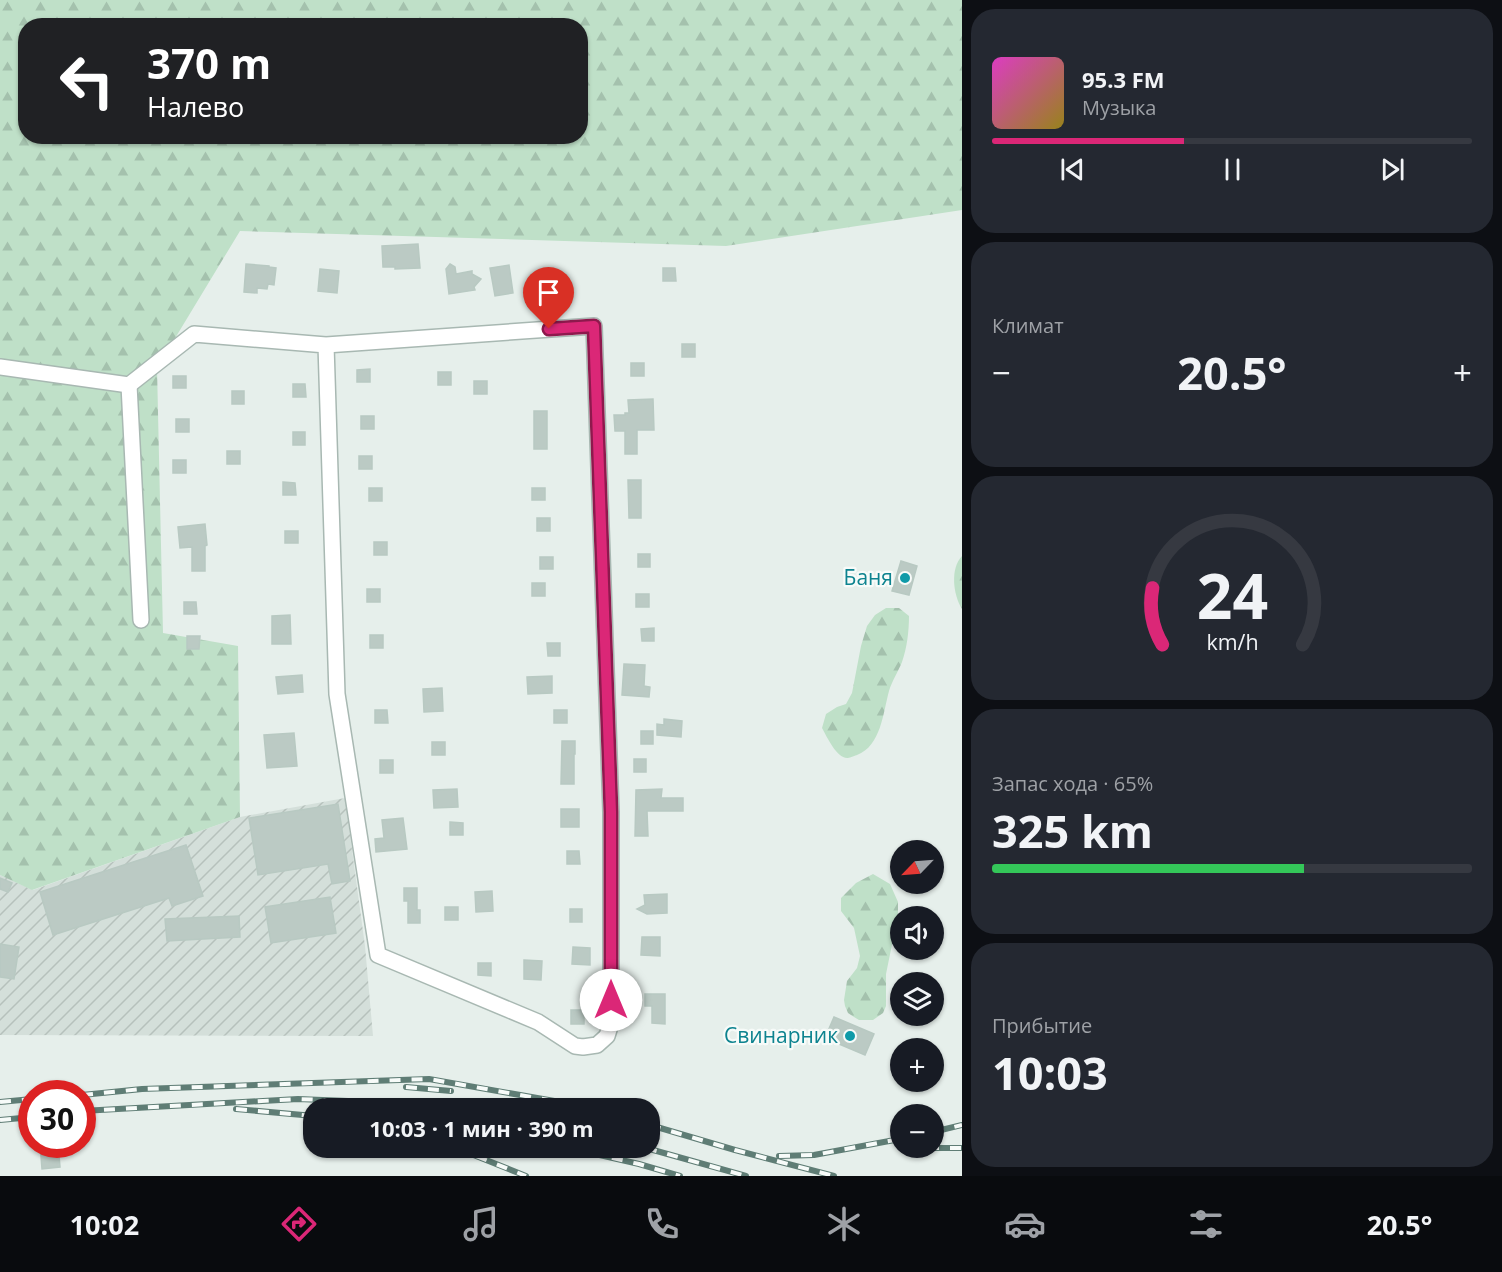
<!DOCTYPE html>
<html lang="ru">
<head>
<meta charset="utf-8">
<style>
  body { margin:0; font-family:"Open Sans",sans-serif; background:#242831; color:#f1f3f6; height:100vh; display:flex; flex-direction:column; font-size:22px; white-space:nowrap }
  * { box-sizing:border-box; margin:0 }
  p { font-size:20px; color:#9ea1a6 }
  .icon { flex:none; width:33px; height:33px; fill:none; stroke:currentColor; stroke-width:2; stroke-linecap:round; stroke-linejoin:round }
  .map { position:relative; flex:1; overflow:hidden }
  .side { display:flex; flex-direction:column; gap:9px; padding:9px; background:#0d0f14; width:540px }
  .side>* { flex:none }
  .hud { position:absolute; left:18px; top:18px; width:570px; height:126px; border-radius:24px; box-shadow:0 2px 4px #0004; background:#202124; color:#fff; overflow:hidden }
  .needle { width:39px; rotate:245deg }
  .tools { position:absolute; left:890px; top:840px; display:grid; gap:12px }
  .tools a { display:grid; place-items:center; width:54px; height:54px; border-radius:50%; background:#171b24; box-shadow:0 2px 4px #0004; font-size:30px }
  .speed { position:absolute; left:18px; top:1080px; display:flex; gap:12px; font-size:30px; font-weight:700; text-align:center }
  .speed>* { display:grid; place-content:center; width:78px; height:78px; border-radius:50%; background:#171b24; box-shadow:0 2px 4px #0004; line-height:1 }
  .speed .limit { border:9px solid #d22; background:#fff; color:#111 }
  .pin { position:absolute; display:grid; place-items:center; width:51px; height:51px; color:#fff; margin:-62px -26px; border-radius:50% 50% 50% 0; rotate:-45deg; box-shadow:0 0 6px #0007 }
  .pin .icon { rotate:45deg }
  .me { position:absolute; width:66px; margin:-33px; rotate:0deg; stroke-linejoin:round; filter:drop-shadow(0 0 4px #0008) }
  .turn { display:flex; align-items:center; gap:21px; height:126px; padding:0 30px; font-size:27px }
  .turn .icon { width:78px; height:78px; stroke-width:2.5 }
  .turn b { display:block; font-size:42px; line-height:51px }
  .big { font-size:45px; font-weight:700; line-height:1.1 }
  .side .card { flex:1; display:flex; flex-direction:column; justify-content:center; gap:9px; min-width:0; padding:0 21px; border-radius:24px; background:#242831 }
  .side .dial { align-items:center; gap:0 }
  .dial svg { height:156px; overflow:visible; fill:none; stroke:#363941; stroke-width:7; stroke-linecap:round; text-anchor:middle }
  .dial text { fill:#f1f3f6; stroke:none }
  .song { display:flex; align-items:center; gap:18px }
  .cover { width:72px; height:72px; border-radius:9px; background:linear-gradient(135deg,hsl(310 70% 55%),hsl(50 70% 35%)) }
  .played { height:6px; border-radius:3px; background:linear-gradient(90deg,#db2777 40%,#363941 40%) }
  .keys { display:flex; justify-content:space-around; direction:ltr }
  .heat { display:flex; justify-content:space-between; align-items:center; font-size:33px; direction:ltr }
  .charge { height:9px; border-radius:4px; background:linear-gradient(90deg,#34c759 65%,#363941 0) }
  .trip { position:absolute; left:303px; top:1098px; width:357px; height:60px; border-radius:24px; background:#171b24; box-shadow:0 2px 4px #0004; font-weight:700; line-height:60px; text-align:center }
  .tab-bar { display:flex; height:96px; justify-content:space-around; align-items:center; background:#090b0e; color:#9ea1a6 }
  .tab-bar .icon { width:42px; height:42px }
  .tab-bar .current { color:#db2777 }
  .tab-bar b { font-size:27px; color:#f1f3f6 }
  main { display:flex; flex:1; min-height:0 }
  .map>svg:first-child { display:block }
  .industrial { fill:url(#industrial-furrows) }
  .forest { fill:url(#forest-firs); fill-rule:evenodd }
  .building { fill:#bbcac4; stroke:#b8c9c2; stroke-width:1.5 }
  .lines { fill:none; stroke-linecap:round; stroke-linejoin:round }
  .street-casing { stroke:#a8b8b2; stroke-width:18 }
  .street { stroke:#fff; stroke-width:15 }
  .rail-casing { stroke:#5f7d75; stroke-width:6 }
  .rail { stroke:#f7fbf9; stroke-width:4; stroke-dasharray:11; stroke-linecap:butt }
  .route-casing { stroke:#8e194d; stroke-width:15 }
  .route { stroke:#db2777; stroke-width:10 }
  .culture-dot { fill:#0f9aa8; stroke:#f7fbf9; stroke-width:2 }
  .labels { text-anchor:middle; stroke-width:4.5; stroke-linejoin:round; paint-order:stroke }
  .culture-label { font-size:21px; fill:#0d838f; stroke:#f7fbf9; text-anchor:end }
</style>
</head>
<body>
<main>
<div class="map">
<svg width="962" height="1176" viewBox="0 0 962 1176">
  <defs>
    <pattern id="industrial-furrows" width="10" height="10" patternUnits="userSpaceOnUse" patternTransform="scale(1.5)"><rect width="10" height="10" fill="#d4dfda"/><path d="M-1 1l2-2M0 10L10 0M9 11l2-2" fill="none" stroke="#b6c1bc"/></pattern>
    <pattern id="forest-firs" width="22" height="20" patternUnits="userSpaceOnUse" patternTransform="scale(1.5)"><rect width="22" height="20" fill="#bfe0c8"/><path d="M5 1l3.5 6h-7zM16 11l3.5 6h-7z" fill="#a4c1ad"/></pattern>
  </defs>
  <rect width="100%" height="100%" fill="#e6efeb"/>
  <!-- industrial -->
  <path class="industrial" d="M345 798 365 946 373 1036 0 1035V875L33 890 240 817Z"/>
  <!-- forest -->
  <g class="forest">
    <path d="M0 0H962V210L726 246 240 231 157 368 163 633 238 646 240 817 32 890 0 875ZM26 26H580V136H26Z"/>
    <path d="M962 556V609C953 595 950 568 962 556Z"/>
    <path d="M886 608H899L909 616C909 631 907 648 902 662 898 672 892 681 889 691 883 713 881 746 857 755 856 755 850 758 848 758 837 759 827 737 822 728L826 714 837 707 846 704 852 693 861 646 867 626 875 615Z"/>
    <path d="M873 874 890 884 898 902V915L886 974V1006L883 1013 873 1020H859L854 1017 848 1013 845 1006 844 1000 847 981 857 968 860 956 854 928 841 911V898L856 883Z"/>
  </g>
  <!-- building -->
  <g class="building">
    <path d="M418 244 420 268 395 269V267H383L382 246Z"/>
    <path d="M246 264 269 266V267L276 268 274 285 268 284 267 289 257 288V293L244 292Z"/>
    <path d="M450 264 455 267 456 274 472 271V274L481 279 474 287 475 290 449 294 446 269Z"/>
    <path d="M509 265 513 293 495 296 490 268Z"/>
    <path d="M663 268H675L676 281H663Z"/>
    <path d="M320 269 339 271 337 293 318 291Z"/>
    <rect x="682" y="344" width="13" height="13"/>
    <rect x="631" y="363" width="13" height="13"/>
    <path d="M370 369V382H357V370Z"/>
    <rect x="438" y="372" width="13" height="13"/>
    <rect x="173" y="376" width="13" height="12"/>
    <rect x="474" y="381" width="13" height="13"/>
    <path d="M293 384H305L306 397H293Z"/>
    <rect x="232" y="391" width="12" height="13"/>
    <path d="M653 399 654 430H637V454H625V431H615L614 415H625V413H629L628 400Z"/>
    <rect x="534" y="411" width="13" height="38"/>
    <rect x="361" y="416" width="13" height="13"/>
    <rect x="176" y="419" width="13" height="13"/>
    <rect x="293" y="432" width="12" height="13"/>
    <rect x="227" y="451" width="13" height="13"/>
    <rect x="359" y="456" width="13" height="13"/>
    <rect x="173" y="460" width="13" height="13"/>
    <path d="M628 480H641V518H629Z"/>
    <path d="M283 482 295 483 296 495H283Z"/>
    <rect x="369" y="488" width="13" height="13"/>
    <rect x="532" y="488" width="13" height="12"/>
    <rect x="537" y="518" width="13" height="13"/>
    <path d="M205 524 207 545 205 546V571H192V547L180 548 178 527Z"/>
    <rect x="285" y="531" width="13" height="12"/>
    <rect x="374" y="542" width="13" height="13"/>
    <rect x="638" y="554" width="12" height="13"/>
    <rect x="540" y="557" width="13" height="12"/>
    <path d="M901 561 917 566 909 595 892 591Z"/>
    <rect x="532" y="583" width="13" height="13"/>
    <rect x="367" y="589" width="13" height="13"/>
    <rect x="636" y="594" width="13" height="13"/>
    <path d="M184 602H196L197 614H184Z"/>
    <path d="M290 615 291 644H272V616Z"/>
    <path d="M654 628V641H642L641 629Z"/>
    <rect x="370" y="635" width="13" height="13"/>
    <path d="M187 636H200L199 649H187Z"/>
    <path d="M547 643H560V656H548Z"/>
    <path d="M624 664 645 665 644 686 650 687 649 697 622 695Z"/>
    <path d="M302 675 303 692 278 694 276 677Z"/>
    <path d="M552 676V693L528 694 527 677Z"/>
    <path d="M442 688 443 711 424 712 423 689Z"/>
    <path d="M375 710H387L388 723H375Z"/>
    <rect x="554" y="710" width="13" height="13"/>
    <path d="M664 719 682 721 681 737 657 735V724L664 725Z"/>
    <rect x="641" y="731" width="12" height="13"/>
    <path d="M294 733 297 766 267 768 264 735Z"/>
    <path d="M562 741H575V754H574V784H561Z"/>
    <rect x="432" y="742" width="13" height="13"/>
    <rect x="634" y="759" width="12" height="13"/>
    <rect x="380" y="760" width="13" height="13"/>
    <path d="M457 789 458 807 434 808 433 790Z"/>
    <path d="M662 789 661 798H683V811H647L648 836H635L636 790Z"/>
    <path d="M338 804 350 881 332 884 328 864 258 875 249 818Z"/>
    <rect x="561" y="809" width="18" height="18"/>
    <path d="M403 818 407 849 376 852 375 839 384 838 382 820Z"/>
    <path d="M450 822 463 823V835H450Z"/>
    <path d="M186 845 203 896 172 906 169 898 53 935 40 892Z"/>
    <path d="M567 851H579L580 864H567Z"/>
    <path d="M0 878 12 883 8 892 0 889Z"/>
    <path d="M404 888H417V910H420V923H408V901H404Z"/>
    <path d="M492 891 493 911 476 912 475 892Z"/>
    <path d="M667 894V913L647 914 637 909 645 905 644 895Z"/>
    <path d="M330 897 336 933 271 943 265 907Z"/>
    <rect x="445" y="907" width="13" height="13"/>
    <rect x="570" y="909" width="12" height="13"/>
    <path d="M239 916 240 937 167 941 165 919Z"/>
    <path d="M642 937H660V956L641 955Z"/>
    <path d="M0 944 19 947 14 979 0 977Z"/>
    <path d="M573 947 590 948V965L572 964Z"/>
    <path d="M524 960 542 961 541 980 524 979Z"/>
    <path d="M478 963H491V976L478 975Z"/>
    <path d="M645 994H665V1024L652 1023V1006H645Z"/>
    <rect x="571" y="1010" width="13" height="14"/>
    <path d="M834 1017 874 1034 865 1055 825 1038Z"/>
    <path d="M40 1144H51L52 1155H59L60 1167 42 1169Z"/>
  </g>
  <g class="lines">
    <defs>
      <g id="street">
        <path d="M0 367 129 385 194 334 326 345 337 694 378 955 538 1022 575 1046 583 1047 597 1045 607 1036 611 1023V812L594 326 326 345"/>
        <path d="M129 385 141 620"/>
      </g>
    </defs>
    <!-- street casing -->
    <use href="#street" class="street-casing"/>
    <!-- street -->
    <use href="#street" class="street"/>
    <defs>
      <g id="rail">
        <path d="M406 1087 451 1091"/>
        <path d="M82 1095 142 1089 429 1079 594 1108"/>
        <path d="M0 1102 32 1099"/>
        <path d="M236 1109 314 1116"/>
        <path d="M82 1111 298 1099 398 1103 452 1108"/>
        <path d="M0 1120 32 1117"/>
        <path d="M650 1125 735 1150 834 1176"/>
        <path d="M933 1132 962 1125"/>
        <path d="M456 1148 526 1176"/>
        <path d="M569 1148 639 1164 680 1176"/>
        <path d="M646 1148 746 1176"/>
        <path d="M906 1148H962"/>
        <path d="M779 1156 814 1155 900 1139"/>
      </g>
    </defs>
    <!-- rail casing -->
    <use href="#rail" class="rail-casing"/>
    <!-- rail -->
    <use href="#rail" class="rail"/>
  </g>
  <g class="lines">
    <defs>
      <path id="route" d="M549 329 594 326 611 812V1000"/>
    </defs>
    <!-- route casing -->
    <use href="#route" class="route-casing"/>
    <!-- route -->
    <use href="#route" class="route"/>
  </g>
  <!-- markers -->
  <g class="culture-dot">
    <circle cx="905" cy="578" r="6"/>
    <circle cx="850" cy="1036" r="6"/>
  </g>
  <g class="labels">
    <!-- culture labels -->
    <g class="culture-label">
      <text x="893" y="585">Баня</text>
      <text x="838" y="1043">Свинарник</text>
    </g>
  </g>
</svg>
<div class="tools">
<a><svg class="needle" viewBox="-14 -14 28 28"><path d="M0-13l5 13h-10z" fill="#e53935"/><path d="M0 13l5-13h-10z" fill="#9ea1a6"/></svg></a>
<a><svg class="icon" aria-label="sound" viewBox="0 0 24 24"><path d="M4 9h4l5-4v14l-5-4H4zM17 9q2 3 0 6"/></svg></a>
<a><svg class="icon" aria-label="layers" viewBox="0 0 24 24"><path d="M12 4l9 5-9 5-9-5zM3 14l9 5 9-5"/></svg></a>
<a>+</a>
<a>−</a>
</div>
<div class="speed"><div class="limit">30</div></div>
<div class="pin" style="left:549px;top:329px;background:#d93025"><svg class="icon" aria-label="arrive" viewBox="0 0 24 24"><path d="M6 21V4h12l-3 4 3 4H6"/></svg></div>
<svg class="me" style="left:611px;top:1000px" viewBox="-20 -20 40 40"><circle r="19" fill="#fff"/><path d="M0-13L10 11 0 6-10 11z" fill="#db2777"/></svg>
<div class="trip">10:03 · 1 мин · 390 m</div>
<div class="hud">
<div class="turn"><svg class="icon" aria-label="left" viewBox="0 0 24 24"><path d="M17 20v-9H6M10 6l-5 5 5 5"/></svg><div><b>370 m</b>Налево</div></div>
</div>
</div>
<section class="side">
<div class="card">
<div class="song"><i class="cover"></i><div><b>95.3 FM</b><p>Музыка</p></div></div>
<div class="played"></div>
<div class="keys"><svg class="icon" aria-label="previous" viewBox="0 0 24 24"><path d="M18 5L8 12l10 7zM5 5v14"/></svg><svg class="icon" aria-label="pause" viewBox="0 0 24 24"><path d="M8 5v14M16 5v14"/></svg><svg class="icon" aria-label="next" viewBox="0 0 24 24"><path d="M6 5l10 7-10 7zM19 5v14"/></svg></div>
</div>
<div class="card"><p>Климат</p>
<div class="heat"><a>−</a><b class="big">20.5°</b><a>+</a></div>
</div>
<div class="card dial"><svg viewBox="0 0 100 80">
<path d="M14 69A42 42 0 1 1 86 69"/>
<path d="M14 69A42 42 0 0 1 9 40" stroke="#db2777"/>
<text x="50" y="56" font-size="32" font-weight="700">24</text>
<text x="50" y="72" font-size="11">km/h</text>
</svg></div>
<div class="card"><p>Запас хода · 65%</p><b class="big">325 km</b><div class="charge"></div></div>
<div class="card"><p>Прибытие</p><b class="big">10:03</b></div>
</section>
</main>
<nav class="tab-bar">
<b>10:02</b>
<svg class="icon current" aria-label="directions" viewBox="0 0 24 24"><path d="M12 3l9 9-9 9-9-9zM9 14v-3h6M13 9l2 2-2 2"/></svg>
<svg class="icon" aria-label="music" viewBox="0 0 24 24"><path d="M9 18V5l10-2v13"/><circle cx="6" cy="18" r="3"/><circle cx="16" cy="16" r="3"/></svg>
<svg class="icon" aria-label="phone" viewBox="0 0 24 24"><path d="M5 4h4l2 5-3 2q2 4 5 5l2-3 5 2v4C11 20 4 13 5 4z"/></svg>
<svg class="icon" aria-label="climate" viewBox="0 0 24 24"><path d="M12 3v18M4 7l16 10M4 17L20 7"/></svg>
<svg class="icon" aria-label="car" viewBox="0 0 24 24"><path d="M5 17H2v-5l4-1 3-4h7l3 4 3 1v5h-3M9 17h6M6 11h13"/><circle cx="7" cy="17" r="2"/><circle cx="17" cy="17" r="2"/></svg>
<svg class="icon" aria-label="filters" viewBox="0 0 24 24"><path d="M4 7h16M4 17h16"/><circle cx="9" cy="7" r="2"/><circle cx="15" cy="17" r="2"/></svg>
<b>20.5°</b>
</nav>
</body>
</html>
